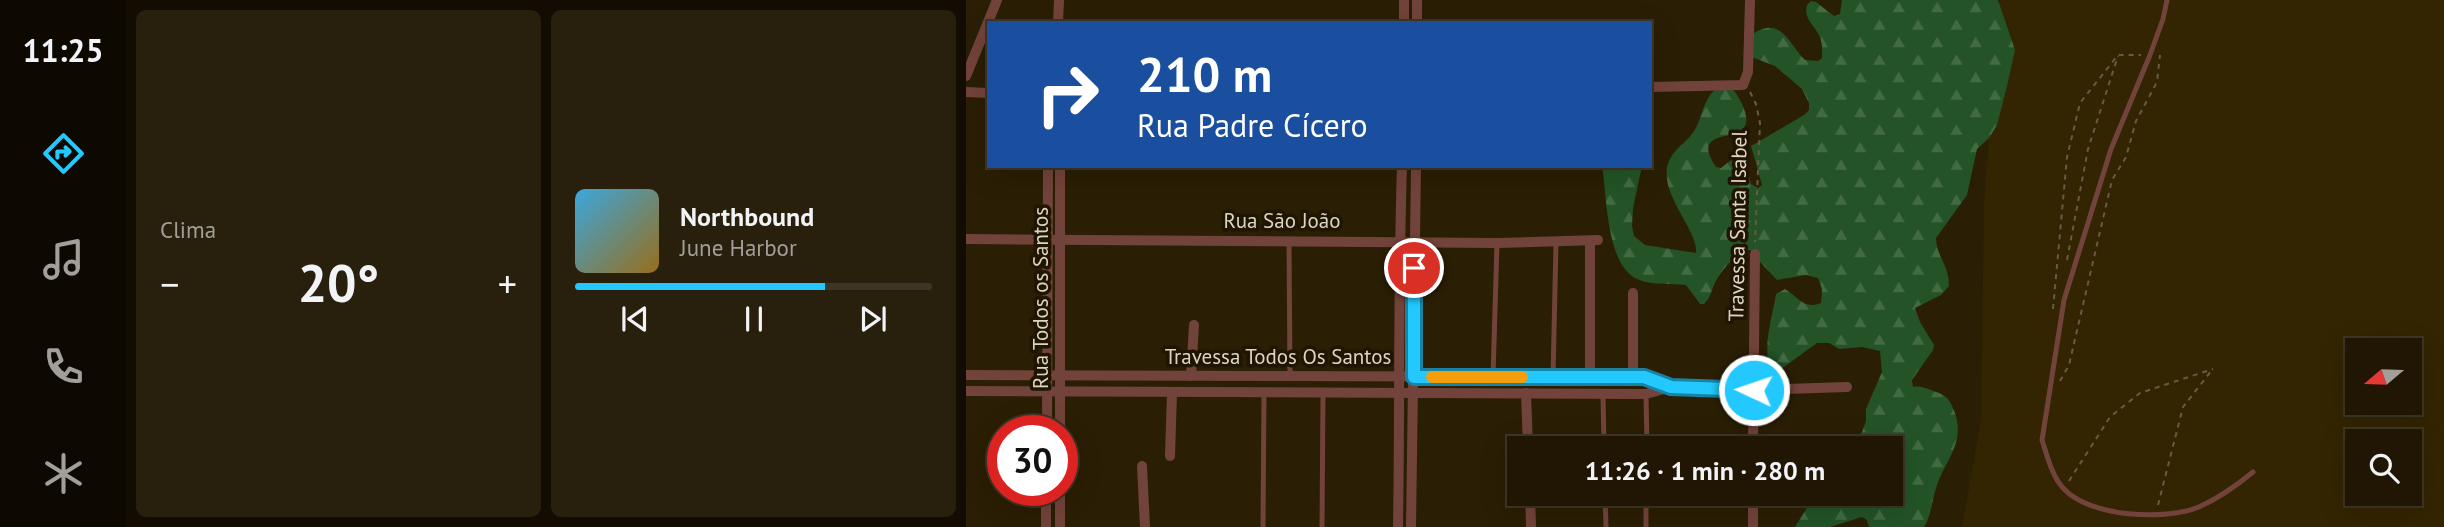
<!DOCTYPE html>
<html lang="pt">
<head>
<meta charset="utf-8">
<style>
  body { margin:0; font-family:"PT Sans",sans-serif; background:#281f0d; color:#f1f3f6; height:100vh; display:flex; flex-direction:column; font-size:26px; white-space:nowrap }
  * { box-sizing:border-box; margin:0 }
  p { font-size:23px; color:#a29f9a }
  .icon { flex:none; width:38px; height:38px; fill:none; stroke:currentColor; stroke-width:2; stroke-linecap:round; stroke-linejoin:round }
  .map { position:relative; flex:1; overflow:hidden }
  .panel { display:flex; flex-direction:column; gap:10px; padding:10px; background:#120c02; width:840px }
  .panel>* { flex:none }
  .top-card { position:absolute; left:21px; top:21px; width:665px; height:147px; border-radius:0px; box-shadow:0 7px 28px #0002,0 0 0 2px #3d3525; background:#1a4fa0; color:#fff; overflow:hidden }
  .needle { width:46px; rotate:251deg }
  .buttons { position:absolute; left:1379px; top:338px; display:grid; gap:14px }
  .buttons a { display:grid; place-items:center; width:77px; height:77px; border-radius:0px; background:#201603; box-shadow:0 7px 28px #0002,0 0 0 2px #3d3525; font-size:35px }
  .speed { position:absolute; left:21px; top:415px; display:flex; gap:14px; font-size:35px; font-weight:700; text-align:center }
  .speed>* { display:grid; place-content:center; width:91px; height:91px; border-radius:50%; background:#201603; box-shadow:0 7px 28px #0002,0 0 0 2px #3d3525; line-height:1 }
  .speed .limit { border:10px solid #d22; background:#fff; color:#111 }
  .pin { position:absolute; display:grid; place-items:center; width:60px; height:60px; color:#fff; margin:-30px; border:4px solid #fff; border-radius:50%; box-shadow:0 2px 7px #0007 }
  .me { position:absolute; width:77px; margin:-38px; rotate:273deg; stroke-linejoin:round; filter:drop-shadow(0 0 5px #0008) }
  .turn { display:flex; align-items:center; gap:24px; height:147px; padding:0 35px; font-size:32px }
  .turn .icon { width:91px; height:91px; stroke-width:2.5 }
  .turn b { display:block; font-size:49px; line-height:60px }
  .big { font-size:52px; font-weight:700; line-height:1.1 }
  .panel .tile { flex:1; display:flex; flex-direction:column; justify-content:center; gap:10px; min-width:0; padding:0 24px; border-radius:10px; background:#281f0d }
  .song { display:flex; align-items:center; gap:21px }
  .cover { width:84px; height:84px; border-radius:10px; background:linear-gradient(135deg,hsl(200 70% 55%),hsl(40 70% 35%)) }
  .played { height:7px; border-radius:4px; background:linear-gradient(90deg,#23c9fe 70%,#3d3525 70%) }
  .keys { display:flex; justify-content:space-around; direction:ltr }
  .heat { display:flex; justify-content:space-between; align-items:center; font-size:38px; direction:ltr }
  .panel .tiles { flex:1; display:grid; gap:10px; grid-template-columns:repeat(2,1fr) }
  .trip { position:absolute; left:541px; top:436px; width:396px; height:70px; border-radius:0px; background:#201603; box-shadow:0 7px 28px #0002,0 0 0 2px #3d3525; font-weight:700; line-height:70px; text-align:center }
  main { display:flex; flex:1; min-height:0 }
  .menu { display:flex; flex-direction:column; width:126px; justify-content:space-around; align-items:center; background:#0d0901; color:#a29f9a }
  .menu .icon { width:49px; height:49px }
  .menu .active { color:#23c9fe }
  .menu b { font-size:32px; color:#f1f3f6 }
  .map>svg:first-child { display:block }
  .built { fill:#332402; fill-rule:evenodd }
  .forest { fill:url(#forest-firs) }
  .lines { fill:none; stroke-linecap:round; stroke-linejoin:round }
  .path { stroke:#665b45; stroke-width:2; stroke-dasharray:5 5; stroke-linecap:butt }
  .lane { stroke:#72433a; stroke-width:5 }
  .street { stroke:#72433a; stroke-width:10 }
  .route-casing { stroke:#1783a5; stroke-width:18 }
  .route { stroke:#23c9fe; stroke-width:12 }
  .slow { stroke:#f59e0b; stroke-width:12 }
  .labels { text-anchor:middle; stroke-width:7; stroke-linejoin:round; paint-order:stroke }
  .street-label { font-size:21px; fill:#dcd4c5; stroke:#201500 }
</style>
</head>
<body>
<main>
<nav class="menu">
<b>11:25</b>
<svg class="icon active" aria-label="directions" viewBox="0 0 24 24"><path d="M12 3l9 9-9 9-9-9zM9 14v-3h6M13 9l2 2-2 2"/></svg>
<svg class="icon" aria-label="music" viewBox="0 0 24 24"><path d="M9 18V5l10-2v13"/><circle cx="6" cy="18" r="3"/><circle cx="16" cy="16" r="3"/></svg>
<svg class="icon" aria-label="phone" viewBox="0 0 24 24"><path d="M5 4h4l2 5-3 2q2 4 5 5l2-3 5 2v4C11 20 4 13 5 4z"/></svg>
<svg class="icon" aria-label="climate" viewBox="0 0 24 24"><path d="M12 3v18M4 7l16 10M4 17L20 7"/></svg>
</nav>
<section class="panel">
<div class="tiles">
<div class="tile"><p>Clima</p>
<div class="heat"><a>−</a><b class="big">20°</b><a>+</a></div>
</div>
<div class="tile">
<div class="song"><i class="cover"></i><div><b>Northbound</b><p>June Harbor</p></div></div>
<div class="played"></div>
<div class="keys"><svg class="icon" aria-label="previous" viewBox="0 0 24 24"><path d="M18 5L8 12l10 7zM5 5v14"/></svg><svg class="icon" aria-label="pause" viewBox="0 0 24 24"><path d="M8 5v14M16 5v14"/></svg><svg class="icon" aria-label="next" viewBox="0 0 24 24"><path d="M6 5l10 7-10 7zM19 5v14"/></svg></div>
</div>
</div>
</section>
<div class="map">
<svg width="1478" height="527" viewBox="0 0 1478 527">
  <defs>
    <pattern id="forest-firs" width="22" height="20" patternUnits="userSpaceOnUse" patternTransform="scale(1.75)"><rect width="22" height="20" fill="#235326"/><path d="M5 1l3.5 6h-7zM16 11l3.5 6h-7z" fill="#426b44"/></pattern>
  </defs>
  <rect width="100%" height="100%" fill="#2a1e04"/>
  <!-- built -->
  <path class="built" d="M1034 0H1478V527H996L1015 419 1018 201ZM1391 350H1444V402H1391ZM1391 441H1444V494H1391Z"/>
  <!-- forest -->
  <path class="forest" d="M876 0H1032L1049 50 1041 86 1031 125 1023 138 1011 149 1001 195 970 238C970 256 983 264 983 286L975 295 949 308 954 322 968 345 967 350 946 380 947 387C956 385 964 390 973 393 983 397 985 403 989 413 999 443 980 459 971 485 966 499 966 514 958 527H903L901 520 896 517 864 527H829L844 503 852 494H924V448H884L896 432 900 421V409L916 372 914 351 896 347 873 349 863 343H851L811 372 806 374C795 348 806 320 810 294L819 289C832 297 838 310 855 303L856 289 852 278 840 275 811 280 795 263 789 253 784 250C770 254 758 267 751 279 745 289 746 296 738 304H734L720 285C704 283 686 286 671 279 640 265 641 195 636 166H676L667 208 666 226 668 236 679 245 730 253C733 229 686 188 705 157 710 148 720 142 727 133 735 122 736 105 745 94 748 90 754 87 758 84 768 88 771 94 776 104 793 141 755 131 745 142 738 149 746 160 750 167L755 168 765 160 770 150 774 148 778 156 785 184 792 188 796 185 785 146 838 115 843 110V103L836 89 809 66 783 56 785 35C816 14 822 44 839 60L852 61 856 58C856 51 857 43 853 35 848 25 837 18 841 5L845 1 850 2 868 16 874 14Z"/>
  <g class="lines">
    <!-- path -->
    <g class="path">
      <path d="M784 92 790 104 794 123 789 242"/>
      <path d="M1101 260 1122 149 1152 56"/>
      <path d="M1087 309 1101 157 1114 103 1152 55H1175"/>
      <path d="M1094 381 1103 365 1146 180 1160 157 1170 121 1191 82 1194 55"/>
      <path d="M1103 481 1144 417 1174 393 1247 369"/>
      <path d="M1192 505 1217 407 1246 370"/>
    </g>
    <!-- lane -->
    <g class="lane">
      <path d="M1201 0 1197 19 1184 55 1145 149 1098 300 1076 440C1081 455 1086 477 1098 489 1124 517 1199 521 1233 507 1253 498 1270 486 1287 472"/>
      <path d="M323 241 324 376"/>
      <path d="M527 377 531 243"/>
      <path d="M587 377 590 243"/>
      <path d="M637 395 638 448"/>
      <path d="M680 395 681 448"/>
      <path d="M639 494 640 527"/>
      <path d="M297 527 298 394"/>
      <path d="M356 527 357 394"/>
      <path d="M680 527V494"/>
    </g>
    <!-- street -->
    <g class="street">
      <path d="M438 0V23"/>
      <path d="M451 0V23"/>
      <path d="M92 23 93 0"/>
      <path d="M0 76 31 0"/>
      <path d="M684 87 777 85 782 72 784 0"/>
      <path d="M0 92 23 93"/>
      <path d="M94 166V430"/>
      <path d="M0 239 531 243 632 240"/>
      <path d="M624 241V377"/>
      <path d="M667 293V377"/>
      <path d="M0 375 678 377 705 387"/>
      <path d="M225 376 228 325"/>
      <path d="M0 391 680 394 705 387 788 390 881 387"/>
      <path d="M560 393 562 448"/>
      <path d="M81 430 82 166"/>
      <path d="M787 448 789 254"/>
      <path d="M204 456 206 392"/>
      <path d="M176 466 179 527"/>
      <path d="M564 494 565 527"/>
      <path d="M80 527V490"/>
      <path d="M94 527V490"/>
      <path d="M432 527C434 407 432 286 436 166"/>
      <path d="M445 527 450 166"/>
      <path d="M787 527V494"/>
    </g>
  </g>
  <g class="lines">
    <defs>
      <path id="route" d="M448 268V377H678L705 387 788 390"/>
    </defs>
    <!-- route casing -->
    <use href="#route" class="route-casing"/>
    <!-- route -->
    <use href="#route" class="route"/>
    <!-- slow -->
    <path class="slow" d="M466 377H556"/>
  </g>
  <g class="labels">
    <!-- street labels -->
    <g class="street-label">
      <text x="316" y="228">Rua São João</text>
      <text transform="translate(772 226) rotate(-89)" y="7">Travessa Santa Isabel</text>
      <text transform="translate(75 298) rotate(-90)" y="7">Rua Todos os Santos</text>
      <text x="312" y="364">Travessa Todos Os Santos</text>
    </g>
  </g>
</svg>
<div class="buttons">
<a><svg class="needle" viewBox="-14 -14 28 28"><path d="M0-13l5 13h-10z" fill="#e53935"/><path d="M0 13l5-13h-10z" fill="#a29f9a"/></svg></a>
<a><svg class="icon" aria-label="search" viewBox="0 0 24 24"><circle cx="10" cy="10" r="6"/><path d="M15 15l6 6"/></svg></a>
</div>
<div class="speed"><div class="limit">30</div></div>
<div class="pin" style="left:448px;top:268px;background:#d93025"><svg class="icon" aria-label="arrive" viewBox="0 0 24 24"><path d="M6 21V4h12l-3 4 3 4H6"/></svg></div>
<svg class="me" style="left:788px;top:390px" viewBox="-20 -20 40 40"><circle r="17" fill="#23c9fe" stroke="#fff" stroke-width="3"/><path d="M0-11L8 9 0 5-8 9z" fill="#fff"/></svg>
<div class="trip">11:26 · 1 min · 280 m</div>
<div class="top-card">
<div class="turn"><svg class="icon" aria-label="right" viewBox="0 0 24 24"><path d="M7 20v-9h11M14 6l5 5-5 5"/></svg><div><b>210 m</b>Rua Padre Cícero</div></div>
</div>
</div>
</main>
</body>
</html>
